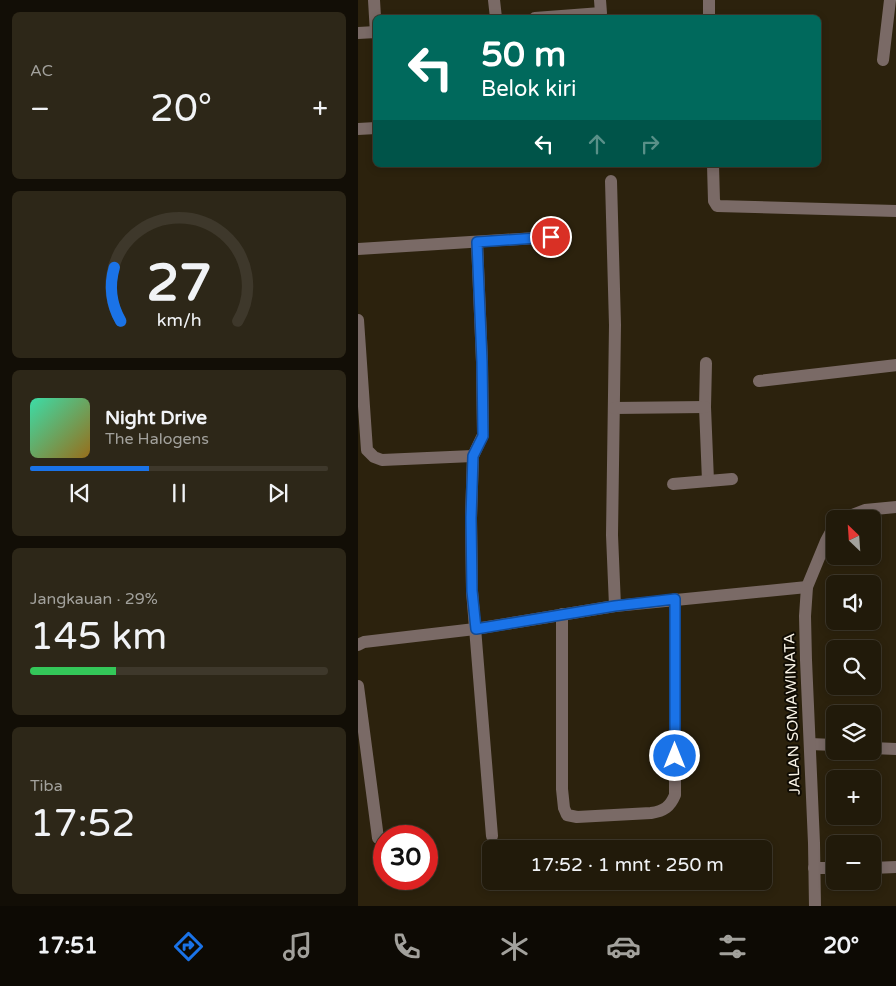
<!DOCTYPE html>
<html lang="id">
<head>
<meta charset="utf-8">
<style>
  body { margin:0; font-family:"Varela Round",sans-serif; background:#2d2718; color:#f1f3f6; height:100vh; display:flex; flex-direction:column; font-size:19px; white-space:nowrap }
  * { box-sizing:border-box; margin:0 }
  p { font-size:16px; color:#a2a19c }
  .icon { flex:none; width:28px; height:28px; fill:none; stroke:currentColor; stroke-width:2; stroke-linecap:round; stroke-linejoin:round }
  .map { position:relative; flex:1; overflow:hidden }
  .side { display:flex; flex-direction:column; gap:12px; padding:12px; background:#120e06; width:358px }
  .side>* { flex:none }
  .banner { position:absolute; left:15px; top:15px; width:448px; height:152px; border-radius:8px; box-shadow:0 2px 8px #0003,0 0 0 1px #3e382b; background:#00695c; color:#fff; overflow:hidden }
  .needle { width:32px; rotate:335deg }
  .fabs { position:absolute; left:468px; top:510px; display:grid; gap:10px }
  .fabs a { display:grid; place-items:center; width:55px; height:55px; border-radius:8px; background:#211a0a; box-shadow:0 2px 8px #0003,0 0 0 1px #3e382b; font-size:25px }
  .speed { position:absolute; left:15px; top:825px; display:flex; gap:10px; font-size:25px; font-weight:700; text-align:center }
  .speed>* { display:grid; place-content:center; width:65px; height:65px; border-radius:50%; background:#211a0a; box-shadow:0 2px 8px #0003,0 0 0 1px #3e382b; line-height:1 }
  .speed .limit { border:8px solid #d22; background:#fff; color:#111 }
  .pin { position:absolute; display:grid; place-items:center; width:42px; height:42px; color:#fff; margin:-21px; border:2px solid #fff; border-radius:50%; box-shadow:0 1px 5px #0007 }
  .me { position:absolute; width:55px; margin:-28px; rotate:0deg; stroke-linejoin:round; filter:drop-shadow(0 0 4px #0008) }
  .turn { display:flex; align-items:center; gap:18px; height:105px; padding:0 25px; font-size:22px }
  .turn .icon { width:65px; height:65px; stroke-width:2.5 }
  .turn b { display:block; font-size:35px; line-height:42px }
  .lanes { display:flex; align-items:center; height:48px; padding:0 25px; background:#0003; justify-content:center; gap:25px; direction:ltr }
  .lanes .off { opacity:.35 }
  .big { font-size:38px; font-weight:600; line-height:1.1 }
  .side .card { flex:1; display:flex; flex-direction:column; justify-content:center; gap:8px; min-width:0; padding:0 18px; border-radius:8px; background:#2d2718 }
  .side .dial { align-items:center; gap:0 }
  .dial svg { height:130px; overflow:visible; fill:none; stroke:#3e382b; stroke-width:7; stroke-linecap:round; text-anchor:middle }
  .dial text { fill:#f1f3f6; stroke:none }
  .song { display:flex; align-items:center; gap:15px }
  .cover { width:60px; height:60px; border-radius:8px; background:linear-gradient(135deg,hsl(160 70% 55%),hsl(40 70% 35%)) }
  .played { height:5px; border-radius:2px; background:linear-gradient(90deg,#1a73e8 40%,#3e382b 40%) }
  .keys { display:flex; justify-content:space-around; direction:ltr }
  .heat { display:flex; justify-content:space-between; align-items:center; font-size:28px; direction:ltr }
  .charge { height:8px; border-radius:4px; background:linear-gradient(90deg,#34c759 29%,#3e382b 0) }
  .trip { position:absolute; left:124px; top:840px; width:290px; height:50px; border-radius:8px; background:#211a0a; box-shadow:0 2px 8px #0003,0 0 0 1px #3e382b; font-weight:600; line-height:50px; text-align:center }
  .tab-bar { display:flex; height:80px; justify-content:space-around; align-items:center; background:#0d0a04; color:#a2a19c }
  .tab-bar .icon { width:35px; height:35px }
  .tab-bar .on { color:#1a73e8 }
  .tab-bar b { font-size:22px; color:#f1f3f6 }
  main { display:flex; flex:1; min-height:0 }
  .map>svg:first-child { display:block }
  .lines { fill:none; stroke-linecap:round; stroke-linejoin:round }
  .minor { stroke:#7a6a66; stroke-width:12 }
  .route-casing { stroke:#114b97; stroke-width:12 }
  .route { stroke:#1a73e8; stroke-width:9 }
  .labels { text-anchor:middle; stroke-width:4; stroke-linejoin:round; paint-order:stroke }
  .street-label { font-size:15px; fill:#faf4e7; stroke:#100c04 }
</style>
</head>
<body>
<main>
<section class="side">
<div class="card"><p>AC</p>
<div class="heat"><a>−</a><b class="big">20°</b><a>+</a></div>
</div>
<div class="card dial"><svg viewBox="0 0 100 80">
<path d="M14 69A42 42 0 1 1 86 69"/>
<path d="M14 69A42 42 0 0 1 10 36" stroke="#1a73e8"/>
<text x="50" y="56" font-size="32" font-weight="700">27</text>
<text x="50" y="72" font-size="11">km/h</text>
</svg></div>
<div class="card">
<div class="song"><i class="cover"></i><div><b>Night Drive</b><p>The Halogens</p></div></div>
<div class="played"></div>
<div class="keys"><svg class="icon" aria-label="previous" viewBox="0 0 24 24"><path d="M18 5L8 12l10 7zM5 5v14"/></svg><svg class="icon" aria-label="pause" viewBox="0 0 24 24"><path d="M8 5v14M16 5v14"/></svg><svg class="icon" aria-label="next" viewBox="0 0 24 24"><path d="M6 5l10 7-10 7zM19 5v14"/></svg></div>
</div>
<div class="card"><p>Jangkauan · 29%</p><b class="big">145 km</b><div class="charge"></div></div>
<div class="card"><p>Tiba</p><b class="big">17:52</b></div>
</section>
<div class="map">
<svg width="539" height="906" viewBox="0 0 539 906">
  <rect width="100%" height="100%" fill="#2c220d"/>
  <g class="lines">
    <!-- minor -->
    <g class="minor">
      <path d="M16 0 18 34"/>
      <path d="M136 0 138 18"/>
      <path d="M351 0V18"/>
      <path d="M177 18 243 13 242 0"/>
      <path d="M0 33 18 32"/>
      <path d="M525 60 532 0"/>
      <path d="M0 129 18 128"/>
      <path d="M355 165 356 201 359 206 539 211"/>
      <path d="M253 181 257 325 254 535 257 606"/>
      <path d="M119 242 124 362 125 435 115 456 113 518 114 591 134 836"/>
      <path d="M0 249 193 237"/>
      <path d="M0 320 9 450 16 457 24 460 115 456"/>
      <path d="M348 363 347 407 350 481"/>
      <path d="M401 381 539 365"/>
      <path d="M256 408 347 407"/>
      <path d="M315 484 374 479"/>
      <path d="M484 519 507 510 539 507"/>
      <path d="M204 614V789L206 808 209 815 219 817 293 813C306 811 312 807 317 795V599"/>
      <path d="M0 645 6 642 117 629 257 606 449 587"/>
      <path d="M0 686 20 838"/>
      <path d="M452 744 476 745"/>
      <path d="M514 748 539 749"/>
      <path d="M456 868H476"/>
      <path d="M514 868 539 867"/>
      <path d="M457 906 456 843 448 660 447 616 449 587 468 541 476 526"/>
    </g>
  </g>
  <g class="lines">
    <defs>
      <path id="route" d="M193 237 119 242 124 362 125 436 115 456 113 518 114 591 118 629 257 606 317 599V756"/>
    </defs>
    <!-- route casing -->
    <use href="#route" class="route-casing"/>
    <!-- route -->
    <use href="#route" class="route"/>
  </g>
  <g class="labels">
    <!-- street labels -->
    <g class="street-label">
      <text transform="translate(434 714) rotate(-92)" y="5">JALAN SOMAWINATA</text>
    </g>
  </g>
</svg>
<div class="fabs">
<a><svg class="needle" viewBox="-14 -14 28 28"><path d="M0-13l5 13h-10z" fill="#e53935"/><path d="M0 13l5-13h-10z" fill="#a2a19c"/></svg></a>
<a><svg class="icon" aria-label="sound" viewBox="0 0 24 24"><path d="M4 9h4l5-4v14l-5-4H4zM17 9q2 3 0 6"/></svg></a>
<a><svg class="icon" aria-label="search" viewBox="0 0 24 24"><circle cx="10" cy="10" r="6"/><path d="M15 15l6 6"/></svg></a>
<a><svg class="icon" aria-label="layers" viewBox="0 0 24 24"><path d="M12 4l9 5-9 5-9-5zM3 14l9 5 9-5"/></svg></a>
<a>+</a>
<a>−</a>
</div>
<div class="speed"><div class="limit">30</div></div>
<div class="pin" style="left:193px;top:237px;background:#d93025"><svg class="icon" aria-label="arrive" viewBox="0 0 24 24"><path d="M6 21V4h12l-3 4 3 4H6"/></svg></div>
<svg class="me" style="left:317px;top:756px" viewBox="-20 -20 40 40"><circle r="17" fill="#1a73e8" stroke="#fff" stroke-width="3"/><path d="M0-11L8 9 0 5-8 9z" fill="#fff"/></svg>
<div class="trip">17:52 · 1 mnt · 250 m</div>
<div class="banner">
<div class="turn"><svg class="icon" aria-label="left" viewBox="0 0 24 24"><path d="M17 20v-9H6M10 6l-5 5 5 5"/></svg><div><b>50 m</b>Belok kiri</div></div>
<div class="lanes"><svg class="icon" aria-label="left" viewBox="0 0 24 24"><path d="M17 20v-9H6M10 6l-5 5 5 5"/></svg><svg class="icon off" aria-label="ahead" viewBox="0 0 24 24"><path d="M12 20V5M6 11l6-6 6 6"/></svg><svg class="icon off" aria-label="right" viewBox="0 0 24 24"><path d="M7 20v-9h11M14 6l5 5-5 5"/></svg></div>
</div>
</div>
</main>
<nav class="tab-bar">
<b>17:51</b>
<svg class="icon on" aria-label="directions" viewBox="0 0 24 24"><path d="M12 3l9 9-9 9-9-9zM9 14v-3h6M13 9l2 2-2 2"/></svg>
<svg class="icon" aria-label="music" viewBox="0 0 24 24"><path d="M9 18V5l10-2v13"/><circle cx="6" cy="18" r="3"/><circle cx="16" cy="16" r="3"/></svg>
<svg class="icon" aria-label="phone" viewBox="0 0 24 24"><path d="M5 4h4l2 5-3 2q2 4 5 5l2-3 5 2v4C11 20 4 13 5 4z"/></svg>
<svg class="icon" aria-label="climate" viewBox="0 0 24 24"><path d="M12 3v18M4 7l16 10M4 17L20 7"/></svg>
<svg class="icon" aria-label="car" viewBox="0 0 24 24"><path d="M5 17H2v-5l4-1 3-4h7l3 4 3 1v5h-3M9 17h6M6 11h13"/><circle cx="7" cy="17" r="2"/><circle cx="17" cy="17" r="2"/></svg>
<svg class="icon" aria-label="filters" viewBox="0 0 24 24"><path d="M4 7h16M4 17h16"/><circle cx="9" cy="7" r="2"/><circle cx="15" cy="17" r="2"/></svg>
<b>20°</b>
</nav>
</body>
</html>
